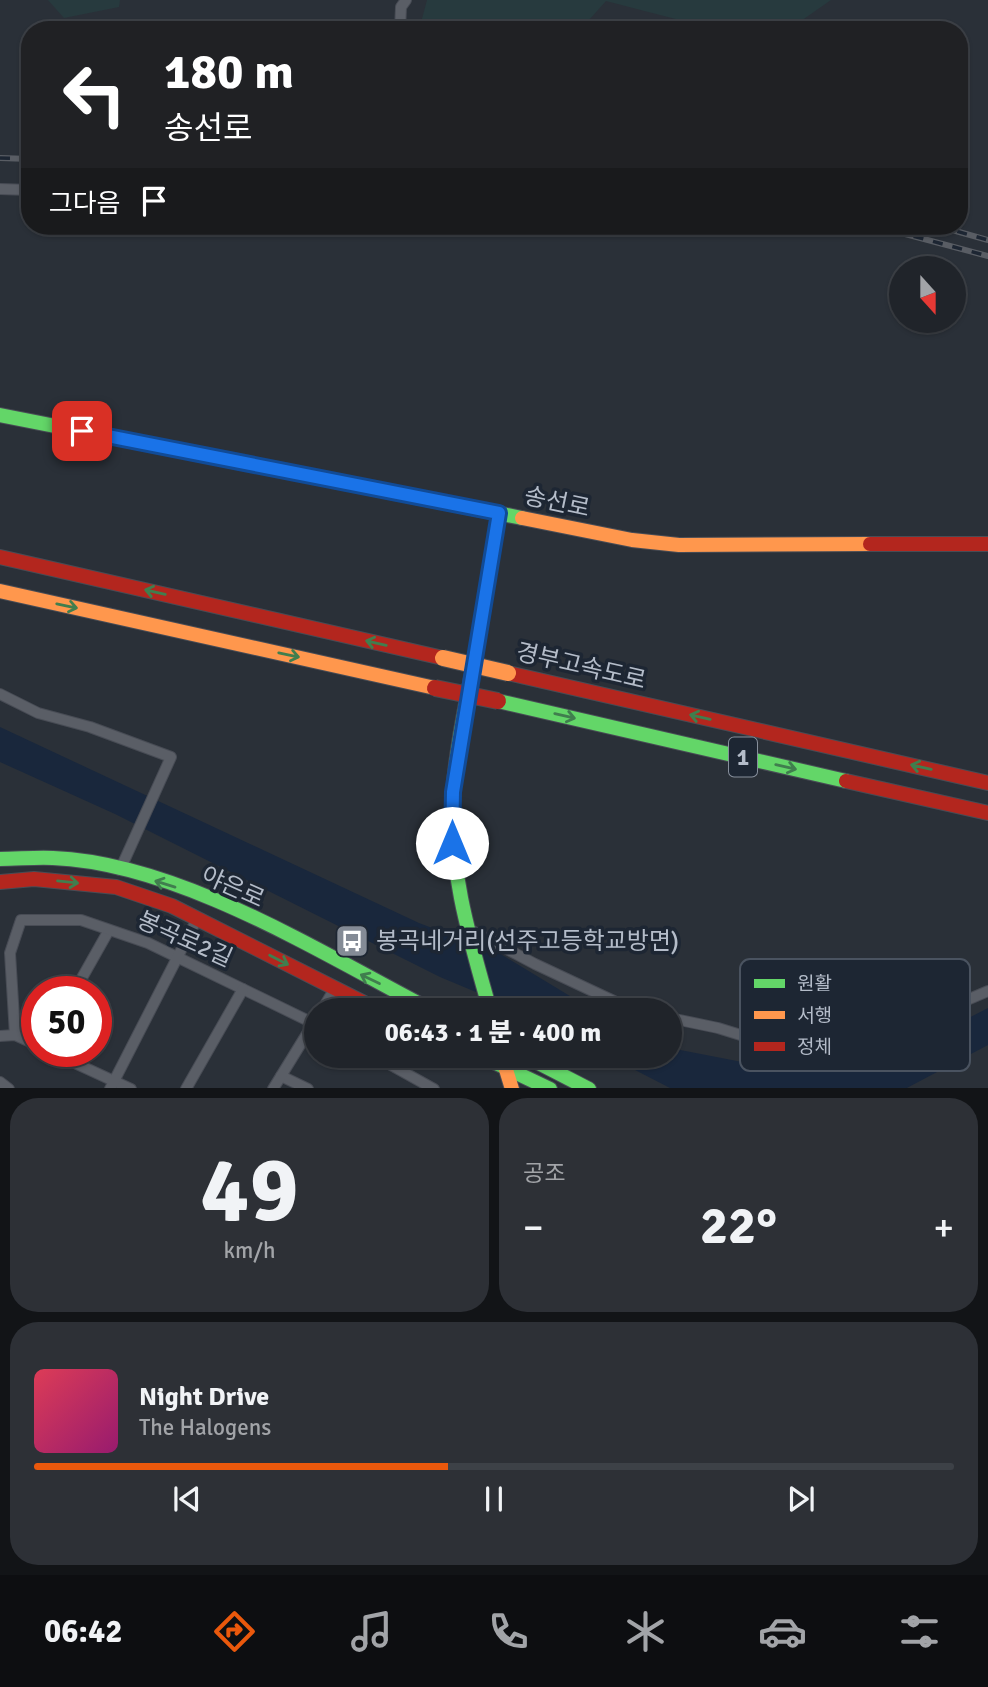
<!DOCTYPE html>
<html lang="ko">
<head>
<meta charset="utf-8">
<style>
  body { margin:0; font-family:Signika,"Noto Sans KR",sans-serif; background:#2d3036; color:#f1f3f6; height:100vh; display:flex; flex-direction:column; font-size:26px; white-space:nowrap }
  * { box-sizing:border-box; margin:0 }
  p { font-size:23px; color:#a2a4a8 }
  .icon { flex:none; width:38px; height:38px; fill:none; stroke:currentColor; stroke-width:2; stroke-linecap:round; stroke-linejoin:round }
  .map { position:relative; height:1088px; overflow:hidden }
  .side { display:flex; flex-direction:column; gap:10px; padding:10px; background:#121417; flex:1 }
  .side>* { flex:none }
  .banner { position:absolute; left:21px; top:21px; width:947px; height:214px; border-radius:28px; box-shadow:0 2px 5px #0004,0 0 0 2px #3d4147; background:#202124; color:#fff; overflow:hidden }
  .needle { width:46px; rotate:159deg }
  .buttons { position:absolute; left:889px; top:256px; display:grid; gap:14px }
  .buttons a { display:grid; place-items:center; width:77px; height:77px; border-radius:50%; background:#20242a; box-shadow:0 2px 5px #0004,0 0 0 2px #3d4147; font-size:35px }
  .speed { position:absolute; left:21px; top:976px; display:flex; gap:14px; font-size:35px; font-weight:700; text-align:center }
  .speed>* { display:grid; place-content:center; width:91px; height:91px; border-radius:50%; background:#20242a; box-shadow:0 2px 5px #0004,0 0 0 2px #3d4147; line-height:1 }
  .speed .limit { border:10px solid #d22; background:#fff; color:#111 }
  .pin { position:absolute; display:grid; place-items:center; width:60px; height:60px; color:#fff; margin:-30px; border-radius:14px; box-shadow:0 4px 10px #0006 }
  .me { position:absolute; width:77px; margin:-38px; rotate:0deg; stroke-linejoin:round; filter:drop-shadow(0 0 5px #0008) }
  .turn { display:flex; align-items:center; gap:24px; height:147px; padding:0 28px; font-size:32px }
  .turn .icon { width:91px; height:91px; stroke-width:2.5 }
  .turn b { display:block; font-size:49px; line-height:60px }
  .then { display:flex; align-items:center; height:66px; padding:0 28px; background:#0003; gap:14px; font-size:26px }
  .big { font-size:52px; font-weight:800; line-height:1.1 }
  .side .card { flex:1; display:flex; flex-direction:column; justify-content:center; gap:10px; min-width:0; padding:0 24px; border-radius:28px; background:#2d3036 }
  .side .dial { align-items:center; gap:0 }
  .dial b { font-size:91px; line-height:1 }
  .song { display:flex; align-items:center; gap:21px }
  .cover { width:84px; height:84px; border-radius:10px; background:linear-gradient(135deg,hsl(350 70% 55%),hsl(320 70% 35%)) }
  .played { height:7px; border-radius:4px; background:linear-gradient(90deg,#ea580c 45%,#3d4147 45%) }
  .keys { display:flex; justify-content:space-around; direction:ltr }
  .heat { display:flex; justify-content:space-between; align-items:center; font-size:38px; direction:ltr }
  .side .tiles { flex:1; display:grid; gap:10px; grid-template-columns:1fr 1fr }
  .card:last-child { grid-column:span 2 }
  .trip { position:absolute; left:304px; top:998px; width:378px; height:70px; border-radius:35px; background:#20242a; box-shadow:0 2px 5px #0004,0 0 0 2px #3d4147; font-weight:800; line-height:70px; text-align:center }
  .tab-bar { display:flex; height:112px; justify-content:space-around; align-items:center; background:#0d0e11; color:#a2a4a8 }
  .tab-bar .icon { width:49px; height:49px }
  .tab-bar .on { color:#ea580c }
  .tab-bar b { font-size:32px; color:#f1f3f6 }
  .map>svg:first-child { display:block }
  .green { fill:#273a3e }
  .water { fill:#19273c }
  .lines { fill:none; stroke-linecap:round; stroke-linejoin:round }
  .street-casing { stroke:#484c55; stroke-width:12 }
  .fast-casing { stroke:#484c55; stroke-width:16 }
  .slow-casing { stroke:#484c55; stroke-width:16 }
  .jam-casing { stroke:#484c55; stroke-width:16 }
  .street { stroke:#5a5e66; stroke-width:10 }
  .fast { stroke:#63d668; stroke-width:14 }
  .slow { stroke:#ff974d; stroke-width:14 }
  .jam { stroke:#b3261e; stroke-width:14 }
  .rail-casing { stroke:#595d64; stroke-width:6 }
  .rail { stroke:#1d2633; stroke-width:3.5; stroke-dasharray:10; stroke-linecap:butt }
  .slow-bridge-casing { stroke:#474c53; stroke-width:18; stroke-linecap:butt }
  .jam-bridge-casing { stroke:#474c53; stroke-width:18; stroke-linecap:butt }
  .slow-bridge { stroke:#ff974d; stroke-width:16 }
  .jam-bridge { stroke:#b3261e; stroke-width:16 }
  .oneway { stroke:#407e4e }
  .route-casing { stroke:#114b97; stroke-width:18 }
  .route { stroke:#1a73e8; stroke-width:12 }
  .labels { text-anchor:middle; stroke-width:7; stroke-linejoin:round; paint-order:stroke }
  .shield { fill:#1d2633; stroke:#878f9c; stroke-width:2 }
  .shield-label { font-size:23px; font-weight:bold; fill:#b4bcc9 }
  .street-label { font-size:24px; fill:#b4bcc9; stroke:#1d2633 }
  .poi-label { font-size:24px; fill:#b4bcc9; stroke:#1d2633; text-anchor:start }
  .key { fill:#1d2633; stroke:#4a5360; stroke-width:2 }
  .key-label { font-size:19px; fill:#b4bcc9 }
</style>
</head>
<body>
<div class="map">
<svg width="988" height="1089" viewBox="0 0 988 1089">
  <rect width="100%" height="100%" fill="#2a3038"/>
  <!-- green -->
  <g class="green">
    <path d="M48 0H120L119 7 64 18Z"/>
    <path d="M427 0H831L788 30H718L606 1 580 30H419Z"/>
  </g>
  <!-- water -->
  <g class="water">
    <path d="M0 727 419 923 499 953 593 1010H519L440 977 115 814 0 762Z"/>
    <path d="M988 1008V1045L905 1089 670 1088 606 1055H670V1048L794 1072 889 1059Z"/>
  </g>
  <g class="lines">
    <defs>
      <g id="street">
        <path d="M400 30 401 7 406 0"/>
        <path d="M0 189 30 190"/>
        <path d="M0 694 38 713 90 727 171 757 120 870"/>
        <path d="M467 928 535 964 633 1010"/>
        <path d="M74 992 109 930"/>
        <path d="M322 1010 335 988"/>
        <path d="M670 1018 718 1028 796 1052H823L864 1044 988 991"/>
        <path d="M15 1035 10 953 21 920H81L148 943 317 1025"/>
        <path d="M0 1036 15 1035 37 1045"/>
        <path d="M51 1052 131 1089"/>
        <path d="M373 1055 434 1089"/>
        <path d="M281 1076 308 1089"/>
        <path d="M0 1082 9 1089"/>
        <path d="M110 1089 197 919"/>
        <path d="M186 1089 243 989"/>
        <path d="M273 1089 316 1019"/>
      </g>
      <g id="fast">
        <path d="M0 415 522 518"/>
        <path d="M481 624C472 679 457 737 453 794 448 868 470 940 490 1010"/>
        <path d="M498 701 846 781"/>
        <path d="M0 859C18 859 36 857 53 858 179 863 321 953 431 1010"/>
        <path d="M479 1055 550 1089"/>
        <path d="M523 1055 589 1089"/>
      </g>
      <g id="slow">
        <path d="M522 518 632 540 679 545 870 544"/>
        <path d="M0 591 435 688"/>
        <path d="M504 1063 512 1089"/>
      </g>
      <g id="jam">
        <path d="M870 544H988"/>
        <path d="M0 557 443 658"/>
        <path d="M481 624 499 513"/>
        <path d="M508 673 988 783"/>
        <path d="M846 781 988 813"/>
        <path d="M0 882 34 879 116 887 172 906 378 1010"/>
      </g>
    </defs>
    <!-- street casing -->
    <use href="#street" class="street-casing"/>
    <!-- fast casing -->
    <use href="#fast" class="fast-casing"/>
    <!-- slow casing -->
    <use href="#slow" class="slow-casing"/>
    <!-- jam casing -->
    <use href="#jam" class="jam-casing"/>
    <!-- street -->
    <use href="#street" class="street"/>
    <!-- fast -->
    <use href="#fast" class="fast"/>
    <!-- slow -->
    <use href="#slow" class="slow"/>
    <!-- jam -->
    <use href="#jam" class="jam"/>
    <defs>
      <g id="rail">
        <path d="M0 158 30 159"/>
        <path d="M875 226 988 256"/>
        <path d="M938 226 988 240"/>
      </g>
    </defs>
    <!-- rail casing -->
    <use href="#rail" class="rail-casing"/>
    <!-- rail -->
    <use href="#rail" class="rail"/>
    <defs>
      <path id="slow-bridge" d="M443 658 508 673"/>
      <path id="jam-bridge" d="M435 688 498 701"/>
    </defs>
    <!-- slow-bridge casing -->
    <use href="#slow-bridge" class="slow-bridge-casing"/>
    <!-- jam-bridge casing -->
    <use href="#jam-bridge" class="jam-bridge-casing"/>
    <!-- slow-bridge -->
    <use href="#slow-bridge" class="slow-bridge"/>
    <!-- jam-bridge -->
    <use href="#jam-bridge" class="jam-bridge"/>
  </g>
  <!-- one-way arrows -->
  <defs><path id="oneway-shaft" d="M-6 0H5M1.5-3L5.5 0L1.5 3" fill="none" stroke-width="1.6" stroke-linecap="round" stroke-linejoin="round" transform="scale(1.75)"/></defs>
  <g class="oneway">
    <use href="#oneway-shaft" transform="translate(155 592) rotate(-167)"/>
    <use href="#oneway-shaft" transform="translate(67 606) rotate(12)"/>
    <use href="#oneway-shaft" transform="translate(376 643) rotate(-167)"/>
    <use href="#oneway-shaft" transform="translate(289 655) rotate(12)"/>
    <use href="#oneway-shaft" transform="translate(565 716) rotate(13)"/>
    <use href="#oneway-shaft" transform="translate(700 717) rotate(-167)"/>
    <use href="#oneway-shaft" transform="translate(786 767) rotate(13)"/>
    <use href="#oneway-shaft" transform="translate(921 767) rotate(-167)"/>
    <use href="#oneway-shaft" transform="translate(68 882) rotate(6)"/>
    <use href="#oneway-shaft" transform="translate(165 884) rotate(-163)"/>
    <use href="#oneway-shaft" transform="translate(279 960) rotate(27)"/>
    <use href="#oneway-shaft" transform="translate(370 979) rotate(-154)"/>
  </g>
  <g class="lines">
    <defs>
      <path id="route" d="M82 431 499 513 453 792 452 843"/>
    </defs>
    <!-- route casing -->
    <use href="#route" class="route-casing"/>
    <!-- route -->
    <use href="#route" class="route"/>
  </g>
  <!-- icons -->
  <defs>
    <symbol id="bus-square" viewBox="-11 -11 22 22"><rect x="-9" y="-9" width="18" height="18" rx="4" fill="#848b96" stroke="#1d2633"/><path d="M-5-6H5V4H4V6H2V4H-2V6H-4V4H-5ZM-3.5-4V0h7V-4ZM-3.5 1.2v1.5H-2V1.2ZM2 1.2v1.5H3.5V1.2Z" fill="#fff"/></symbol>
  </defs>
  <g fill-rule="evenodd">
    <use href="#bus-square" x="333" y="922" width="38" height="38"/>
  </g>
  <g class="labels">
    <!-- shield labels -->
    <rect class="shield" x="729" y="737.5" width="28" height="39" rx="5"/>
    <g class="shield-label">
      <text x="743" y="765">1</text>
    </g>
    <!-- street labels -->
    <g class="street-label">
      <text transform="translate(557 502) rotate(12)" y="8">송선로</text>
      <text transform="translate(581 666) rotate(13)" y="8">경부고속도로</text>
      <text transform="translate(233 887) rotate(24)" y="8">야은로</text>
      <text transform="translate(185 939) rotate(24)" y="8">봉곡로2길</text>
    </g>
    <!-- poi labels -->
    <g class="poi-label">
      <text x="376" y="949">봉곡네거리(선주고등학교방면)</text>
    </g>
  </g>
  <!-- legend -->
  <rect x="740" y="959" width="230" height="112" rx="10" class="key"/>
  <rect x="754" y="979" width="31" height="9" fill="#63d668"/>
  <rect x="754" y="1011" width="31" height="8" fill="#ff974d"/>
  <rect x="754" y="1042" width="31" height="9" fill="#b3261e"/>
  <g class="key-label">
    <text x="797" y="990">원활</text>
    <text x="797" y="1022">서행</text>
    <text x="797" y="1053">정체</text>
  </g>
</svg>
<div class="buttons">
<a><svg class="needle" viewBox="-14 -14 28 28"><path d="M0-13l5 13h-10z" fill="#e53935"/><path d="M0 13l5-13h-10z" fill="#a2a4a8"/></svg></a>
</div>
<div class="speed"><div class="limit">50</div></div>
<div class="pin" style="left:82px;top:431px;background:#d93025"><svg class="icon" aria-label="arrive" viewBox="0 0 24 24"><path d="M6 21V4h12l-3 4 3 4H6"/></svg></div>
<svg class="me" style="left:452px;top:843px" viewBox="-20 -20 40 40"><circle r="19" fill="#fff"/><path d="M0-13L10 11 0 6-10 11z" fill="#1a73e8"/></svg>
<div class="trip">06:43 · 1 분 · 400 m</div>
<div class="banner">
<div class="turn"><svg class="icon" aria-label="left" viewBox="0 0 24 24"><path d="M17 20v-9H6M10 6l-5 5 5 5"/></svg><div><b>180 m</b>송선로</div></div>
<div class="then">그다음<svg class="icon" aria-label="arrive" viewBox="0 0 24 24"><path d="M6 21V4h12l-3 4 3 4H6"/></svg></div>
</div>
</div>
<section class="side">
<div class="tiles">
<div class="card dial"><b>49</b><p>km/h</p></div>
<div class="card"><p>공조</p>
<div class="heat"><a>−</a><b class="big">22°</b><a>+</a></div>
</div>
<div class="card">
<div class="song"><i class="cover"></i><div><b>Night Drive</b><p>The Halogens</p></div></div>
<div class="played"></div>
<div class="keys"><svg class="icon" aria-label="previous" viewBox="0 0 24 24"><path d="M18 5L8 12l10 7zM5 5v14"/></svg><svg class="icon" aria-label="pause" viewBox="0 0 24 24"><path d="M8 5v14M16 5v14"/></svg><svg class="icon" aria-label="next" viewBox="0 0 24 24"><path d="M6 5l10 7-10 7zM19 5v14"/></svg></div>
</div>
</div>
</section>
<nav class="tab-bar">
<b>06:42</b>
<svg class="icon on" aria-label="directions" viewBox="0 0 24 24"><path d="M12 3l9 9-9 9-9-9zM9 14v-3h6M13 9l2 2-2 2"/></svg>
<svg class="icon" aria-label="music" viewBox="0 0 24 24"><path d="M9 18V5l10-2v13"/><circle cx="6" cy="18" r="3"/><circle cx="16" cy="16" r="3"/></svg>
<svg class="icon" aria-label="phone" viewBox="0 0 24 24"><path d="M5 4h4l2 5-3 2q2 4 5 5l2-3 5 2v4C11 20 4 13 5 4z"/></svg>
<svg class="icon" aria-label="climate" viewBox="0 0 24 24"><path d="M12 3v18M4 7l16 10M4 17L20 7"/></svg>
<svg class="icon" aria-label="car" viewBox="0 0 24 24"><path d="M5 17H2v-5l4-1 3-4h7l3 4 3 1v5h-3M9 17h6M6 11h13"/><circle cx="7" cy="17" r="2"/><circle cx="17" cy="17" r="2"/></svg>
<svg class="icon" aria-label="filters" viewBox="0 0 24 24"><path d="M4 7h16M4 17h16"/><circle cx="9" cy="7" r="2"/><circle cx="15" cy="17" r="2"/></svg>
</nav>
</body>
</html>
